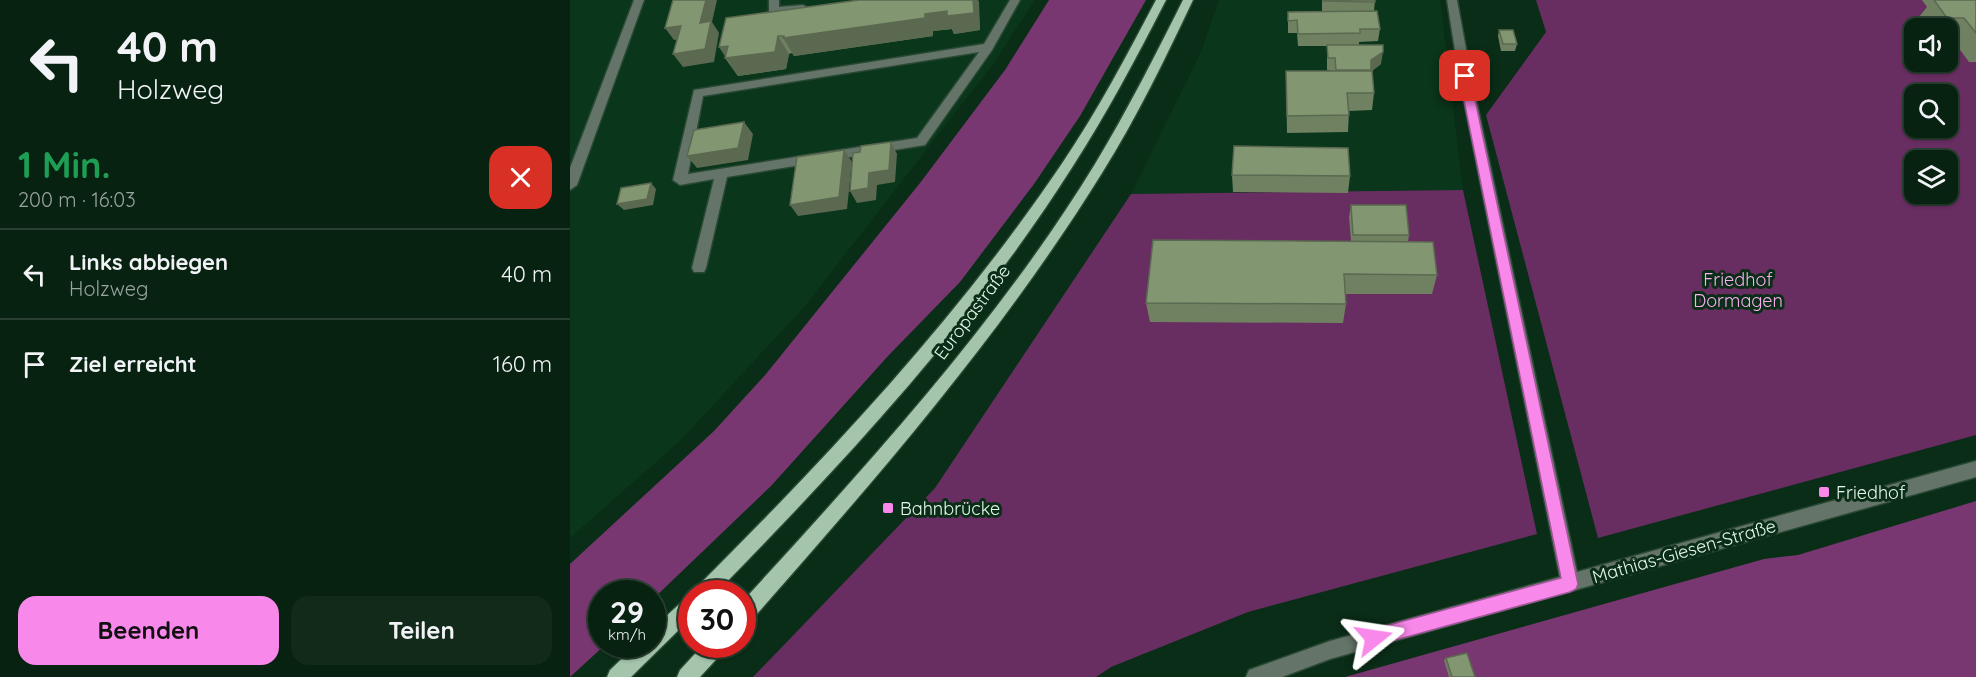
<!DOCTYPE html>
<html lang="de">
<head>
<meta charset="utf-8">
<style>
	body { margin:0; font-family:Quicksand,sans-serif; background:#112a1a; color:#f1f3f6; height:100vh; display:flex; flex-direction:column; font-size:22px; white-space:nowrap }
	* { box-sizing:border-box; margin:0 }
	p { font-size:20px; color:#98a49f }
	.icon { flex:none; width:33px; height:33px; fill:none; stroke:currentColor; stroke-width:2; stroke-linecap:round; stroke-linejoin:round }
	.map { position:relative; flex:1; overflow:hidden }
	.drawer { display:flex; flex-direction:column; background:#082211; width:570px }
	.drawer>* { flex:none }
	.hud { background:#082211; color:#f1f3f6; overflow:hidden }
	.controls { position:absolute; left:1334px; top:18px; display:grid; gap:12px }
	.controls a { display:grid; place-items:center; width:54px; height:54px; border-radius:12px; background:#082211; box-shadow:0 2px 4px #0004,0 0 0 2px #293f31; font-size:30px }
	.speed { position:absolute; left:18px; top:580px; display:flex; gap:12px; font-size:30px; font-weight:700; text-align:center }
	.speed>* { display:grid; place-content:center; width:78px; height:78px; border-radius:50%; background:#082211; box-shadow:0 2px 4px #0004,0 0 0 2px #293f31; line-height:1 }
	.speed small { font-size:15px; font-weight:400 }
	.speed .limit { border:9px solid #d22; background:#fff; color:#111 }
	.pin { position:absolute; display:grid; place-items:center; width:51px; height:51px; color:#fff; margin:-26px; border-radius:12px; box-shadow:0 3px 9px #0006 }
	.me { position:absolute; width:66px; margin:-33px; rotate:75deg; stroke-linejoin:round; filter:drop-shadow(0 0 4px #0008) }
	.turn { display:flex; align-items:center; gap:21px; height:126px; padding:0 18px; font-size:27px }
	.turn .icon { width:78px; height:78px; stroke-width:2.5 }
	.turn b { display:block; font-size:42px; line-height:51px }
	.round { display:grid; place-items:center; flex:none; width:63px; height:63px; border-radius:18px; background:#112a1a }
	.overview { display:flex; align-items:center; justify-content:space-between; height:102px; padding:0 18px }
	h1 { font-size:36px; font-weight:700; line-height:45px; color:#1e9e55 }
	.cta { display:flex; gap:12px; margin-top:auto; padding:12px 18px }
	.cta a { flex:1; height:69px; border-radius:18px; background:#f888ea; color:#111; font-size:24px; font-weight:700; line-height:69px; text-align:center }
	.cta a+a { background:#112a1a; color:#f1f3f6 }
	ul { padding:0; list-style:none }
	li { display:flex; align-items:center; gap:18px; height:90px; padding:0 18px; border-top:2px solid #293f31 }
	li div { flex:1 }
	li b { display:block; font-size:22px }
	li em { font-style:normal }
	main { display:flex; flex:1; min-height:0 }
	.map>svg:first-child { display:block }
	.built { fill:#0a361b }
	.green { fill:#682d61; fill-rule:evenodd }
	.forest { fill:#793771 }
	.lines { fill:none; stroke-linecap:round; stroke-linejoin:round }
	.minor-casing { stroke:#294934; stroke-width:3 }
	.major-casing { stroke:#294934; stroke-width:3 }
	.minor { fill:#657468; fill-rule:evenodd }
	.major { fill:#a4c4ac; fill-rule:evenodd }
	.wall { fill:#708162 }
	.shaded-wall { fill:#5b6950 }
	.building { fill:#829672; stroke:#5b6950; stroke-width:1.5 }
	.route { fill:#f888ea; stroke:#a15898; stroke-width:1.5 }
	.poi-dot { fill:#f888ea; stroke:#0a2d17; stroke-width:2 }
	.labels { text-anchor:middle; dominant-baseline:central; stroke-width:6; stroke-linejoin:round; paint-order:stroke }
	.park-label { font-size:18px; fill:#fbafef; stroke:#0a2d17 }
	.street-label { font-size:18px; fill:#e5f8e9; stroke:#0a2d17 }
	.poi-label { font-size:18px; fill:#e5f8e9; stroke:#0a2d17; text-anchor:start }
</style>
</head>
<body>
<main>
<section class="drawer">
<div class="hud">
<div class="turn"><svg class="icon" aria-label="left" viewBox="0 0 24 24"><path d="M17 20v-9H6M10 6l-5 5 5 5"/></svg><div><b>40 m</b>Holzweg</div></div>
</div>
<div class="overview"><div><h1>1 Min.</h1><p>200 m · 16:03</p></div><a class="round" style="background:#d93025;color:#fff"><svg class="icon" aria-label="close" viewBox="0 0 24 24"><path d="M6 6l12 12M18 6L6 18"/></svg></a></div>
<ul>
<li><svg class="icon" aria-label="left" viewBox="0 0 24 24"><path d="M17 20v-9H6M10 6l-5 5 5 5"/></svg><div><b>Links abbiegen</b><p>Holzweg</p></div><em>40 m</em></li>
<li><svg class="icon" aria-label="arrive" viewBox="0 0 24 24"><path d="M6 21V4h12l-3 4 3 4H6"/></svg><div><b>Ziel erreicht</b></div><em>160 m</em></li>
</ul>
<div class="cta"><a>Beenden</a><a>Teilen</a></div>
</section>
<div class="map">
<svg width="1406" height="677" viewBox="0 0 1406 677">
	<rect width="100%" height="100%" fill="#0a2d17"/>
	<path class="built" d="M 0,0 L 465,0 L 424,63 L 235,306 L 110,441 L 0,538 Z
		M 649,0 L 870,0 L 893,190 L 561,194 L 630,54 Z"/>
	<path class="green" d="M 966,0 L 1406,0 L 1406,435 L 1028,538 L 916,115 L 976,32 ZM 1344,28 L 1377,28 L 1377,62 L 1344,62 ZM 1344,94 L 1377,94 L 1377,128 L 1344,128 ZM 1344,160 L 1377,160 L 1377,194 L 1344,194 Z
		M 893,190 L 967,534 L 678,612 L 541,667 L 526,677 L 183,677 L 365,488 L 561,194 Z"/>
	<path class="forest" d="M 479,0 L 576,0 L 510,116 L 464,184 L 390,282 L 318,356 L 201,486 L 83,599 L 82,594 L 32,594 L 32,645 L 35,645 L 0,677 L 0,564 L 144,431 L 196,374 L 350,183 L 435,70 Z
		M 1406,501 L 1406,677 L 775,677 L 1194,559 L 1228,555 Z"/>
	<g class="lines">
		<g class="minor-casing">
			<path id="minor" d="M 64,0 L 74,0 L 7,185 L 0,190 L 0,168 Z
				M 199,0 L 209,0 L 209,7 L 233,5 L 238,8 C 230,14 207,17 199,11 Z
				M 440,0 L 450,0 L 422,50 L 355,145 L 157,177 L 136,268 L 134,272 L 124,272 L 122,268 L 144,179 L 110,185 L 103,180 L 124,90 L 414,44 ZM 409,52 L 347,138 L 118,174 L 133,96 Z
				M 877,0 L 887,0 L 901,76 L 1007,572 L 1406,461 L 1406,477 L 760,659 L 712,677 L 676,677 L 679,670 L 760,641 L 990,577 L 889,76 Z"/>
		</g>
		<g class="major-casing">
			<path id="major" d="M 586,0 L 596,0 C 567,57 537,113 503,166 C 403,324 275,461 145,594 L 123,594 L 126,588 C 259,455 388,318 493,162 C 528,110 557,55 586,0 Z
				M 613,0 L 623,0 C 595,59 567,117 532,173 C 431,336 305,480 179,623 L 172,625 L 172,602 C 298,464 427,324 525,164 C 557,111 585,56 613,0 Z
				M 122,595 L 122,617 L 61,677 L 37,677 L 40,670 L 66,645 L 82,645 L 82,629 L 116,598 Z
				M 133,645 L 155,645 L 153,652 L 130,677 L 107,677 L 110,670 Z"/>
		</g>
		<use href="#minor" class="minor"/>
		<use href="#major" class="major"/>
	</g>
	<path class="wall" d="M 289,0 L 408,0 L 410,30 L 384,34 L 382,29 L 363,31 L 363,36 L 224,56 L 222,53 L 219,54 L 216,69 L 168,76 L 155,58 Z
		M 752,0 L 805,0 L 804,11 L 810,29 L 808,41 L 789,42 L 789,45 L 811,64 L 802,71 L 804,93 L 802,110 L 779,111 L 778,132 L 717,133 L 716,71 L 764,71 L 757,70 L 757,46 L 728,46 L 727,33 L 718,33 L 718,12 L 752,11 Z
		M 1352,0 L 1406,0 L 1406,62 L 1399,62 L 1379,35 L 1377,35 L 1377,28 L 1358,28 L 1349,17 L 1357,7 Z
		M 929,30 L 947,44 L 945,51 L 931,51 L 928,36 Z
		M 662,175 L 780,176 L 778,193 L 663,192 Z
		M 781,205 L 839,235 L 838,242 L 867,275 L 862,294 L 775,294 L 776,304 L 773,323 L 580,322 L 576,303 L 781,241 L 779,217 Z
		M 876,658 L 905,677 L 879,677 L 874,660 Z"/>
	<path class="shaded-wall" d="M 136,0 L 147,0 L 142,22 L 149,33 L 144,62 L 113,67 L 103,54 L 130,23 Z
		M 403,0 L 408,0 L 409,2 L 410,30 L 384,34 L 382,29 L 363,31 L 363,36 L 224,56 L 213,38 Z
		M 111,26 L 120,38 L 104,40 L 95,28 Z
		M 208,36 L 219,54 L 216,69 L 168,76 L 149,47 Z
		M 813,52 L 811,64 L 801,71 L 801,60 Z
		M 174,122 L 183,134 L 178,160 L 127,168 L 117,156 Z
		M 321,142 L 327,154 L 325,182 L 307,185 L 306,200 L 287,203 L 280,191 L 299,173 Z
		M 274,150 L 282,162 L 277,209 L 228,216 L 220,205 Z
		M 81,183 L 86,189 L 83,205 L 54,210 L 47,204 Z"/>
	<path class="building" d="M 103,0 L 136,0 L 130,23 L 141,21 L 135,49 L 103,54 L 111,26 L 95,28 Z
		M 289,0 L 403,0 L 404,13 L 377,16 L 377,11 L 355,14 L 355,18 L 213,38 L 214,36 L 208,36 L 205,52 L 155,58 L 158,46 L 149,47 L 156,18 Z
		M 753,0 L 805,0 L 805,2 L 753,1 Z
		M 1364,0 L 1406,0 L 1406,33 L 1394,18 L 1377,18 Z
		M 807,11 L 810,29 L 790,29 L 790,33 L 728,34 L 727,20 L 718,21 L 718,12 Z
		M 929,30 L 943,30 L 947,44 L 933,44 Z
		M 757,45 L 813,45 L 813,52 L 801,60 L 801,70 L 766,70 L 765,58 L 758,58 Z
		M 716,71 L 802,71 L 804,93 L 777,93 L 779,115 L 717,116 Z
		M 174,122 L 168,148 L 117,156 L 124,130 Z
		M 321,142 L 319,170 L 299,173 L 298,188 L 280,191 L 283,153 L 290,152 L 291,146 Z
		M 664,146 L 778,148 L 780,176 L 662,175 Z
		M 274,150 L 269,197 L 220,205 L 227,157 Z
		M 81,183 L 77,199 L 47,204 L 51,188 Z
		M 781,205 L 836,205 L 839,235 L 783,235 Z
		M 583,240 L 863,242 L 867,275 L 774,274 L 776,304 L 576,303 Z
		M 897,653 L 905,677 L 882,677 L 876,658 Z"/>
	<path class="route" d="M 895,73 L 900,76 L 1008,584 L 1006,589 L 1000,592 L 804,646 L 798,644 L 795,638 L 798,632 L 804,629 L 991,578 L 889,76 Z"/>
	<g class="poi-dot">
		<rect x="1248" y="486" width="12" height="12" rx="3"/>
		<rect x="312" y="502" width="12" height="12" rx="3"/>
	</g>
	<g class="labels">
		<g class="park-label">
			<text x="1168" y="279">Friedhof<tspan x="1168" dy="21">Dormagen</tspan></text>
		</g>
		<g class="street-label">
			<text transform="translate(402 312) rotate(-53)">Europastraße</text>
			<text transform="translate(1114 551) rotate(-16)">Mathias-Giesen-Straße</text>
		</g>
		<g class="poi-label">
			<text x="1266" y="492">Friedhof</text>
			<text x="330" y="508">Bahnbrücke</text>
		</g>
	</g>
</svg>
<div class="controls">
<a><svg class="icon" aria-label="sound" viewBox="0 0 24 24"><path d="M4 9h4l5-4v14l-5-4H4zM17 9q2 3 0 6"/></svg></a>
<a><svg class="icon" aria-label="search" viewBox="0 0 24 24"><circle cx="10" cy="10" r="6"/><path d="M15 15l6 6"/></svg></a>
<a><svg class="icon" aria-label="layers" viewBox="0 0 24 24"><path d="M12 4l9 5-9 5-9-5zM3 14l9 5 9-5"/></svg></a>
</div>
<div class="speed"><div>29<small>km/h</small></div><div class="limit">30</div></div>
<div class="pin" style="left:895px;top:76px;background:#d93025"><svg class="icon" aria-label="arrive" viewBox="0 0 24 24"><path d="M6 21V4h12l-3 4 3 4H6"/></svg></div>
<svg class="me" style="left:804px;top:638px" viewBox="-20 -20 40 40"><path d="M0-17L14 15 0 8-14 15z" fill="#f888ea" stroke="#fff" stroke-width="4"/></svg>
</div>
</main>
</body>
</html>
